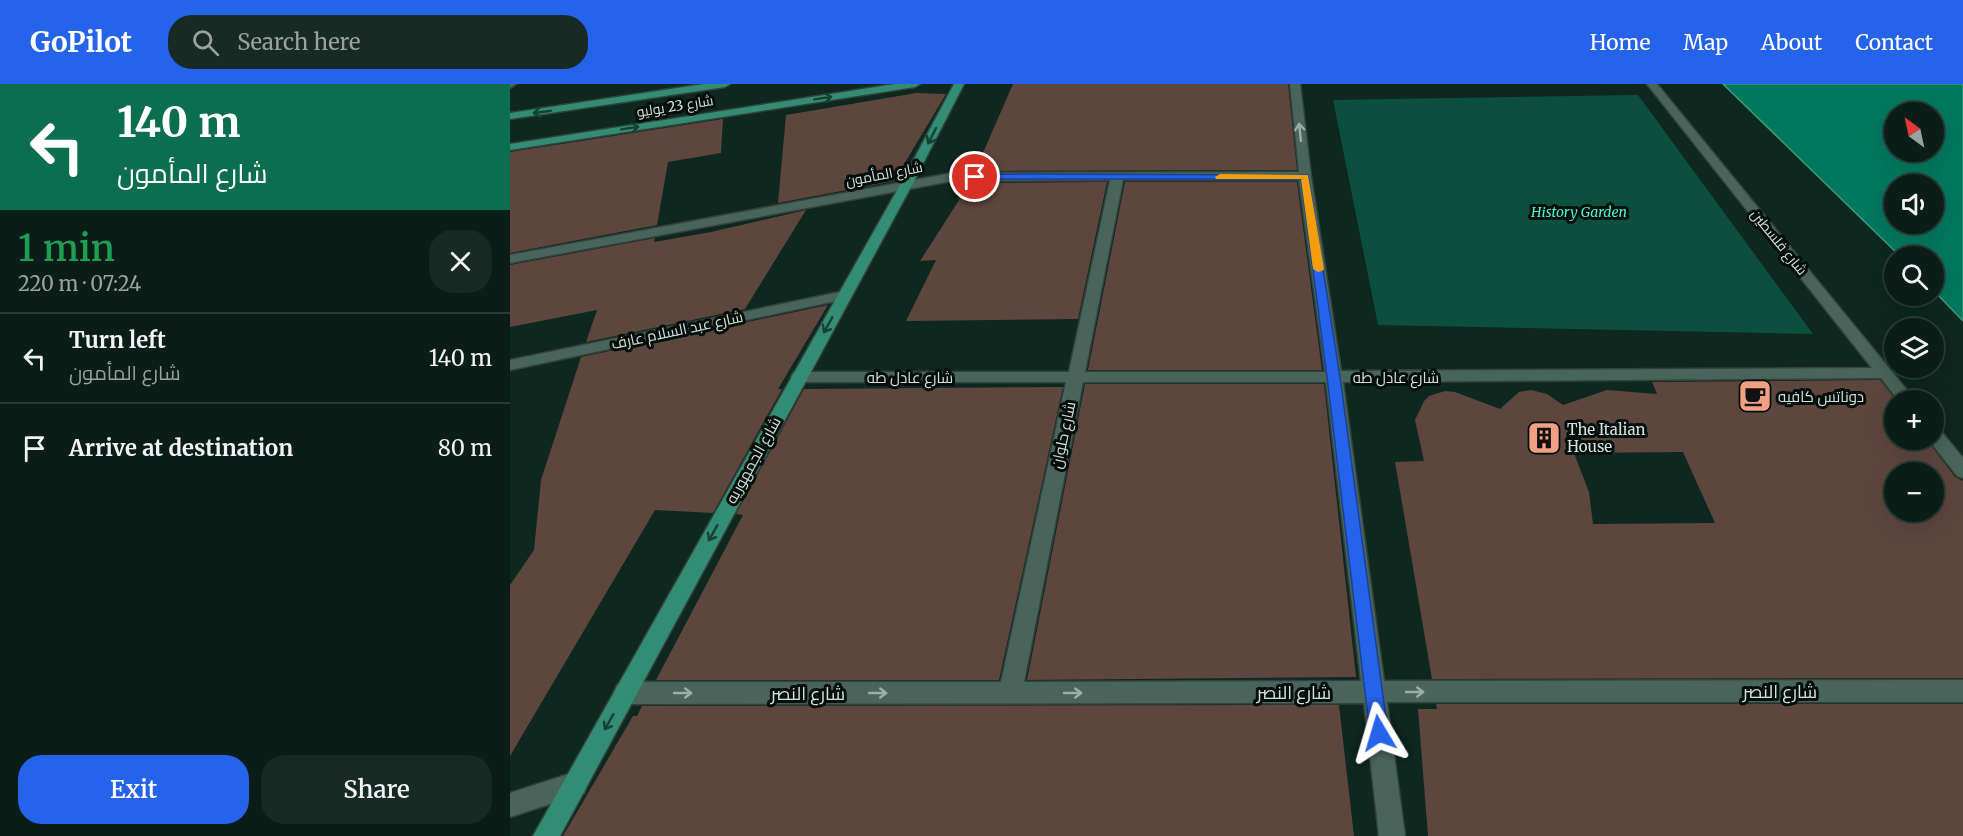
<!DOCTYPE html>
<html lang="en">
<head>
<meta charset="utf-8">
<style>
	body { margin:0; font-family:Merriweather,Cairo,serif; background:#182a24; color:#f1f3f6; height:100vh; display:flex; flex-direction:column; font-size:22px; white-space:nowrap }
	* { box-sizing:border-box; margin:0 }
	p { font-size:20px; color:#99a2a1 }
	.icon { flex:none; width:33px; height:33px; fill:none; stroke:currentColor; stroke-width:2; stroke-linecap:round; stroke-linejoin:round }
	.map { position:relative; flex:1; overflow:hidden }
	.drawer { display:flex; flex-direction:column; background:#0a1d17; width:510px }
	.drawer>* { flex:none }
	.banner { background:#0b6e4f; color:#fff; overflow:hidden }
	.needle { width:39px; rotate:327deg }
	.fabs { position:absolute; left:1374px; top:18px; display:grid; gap:12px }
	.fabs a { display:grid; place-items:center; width:60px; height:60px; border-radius:50%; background:#0a1d17; box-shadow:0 6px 24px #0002,0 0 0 2px #2a3b36; font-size:30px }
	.pin { position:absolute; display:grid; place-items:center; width:51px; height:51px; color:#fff; margin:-26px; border:3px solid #fff; border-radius:50%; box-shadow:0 2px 6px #0007 }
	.me { position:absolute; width:66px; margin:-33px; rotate:353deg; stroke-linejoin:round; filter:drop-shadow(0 0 4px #0008) }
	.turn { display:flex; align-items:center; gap:21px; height:126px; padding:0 18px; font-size:27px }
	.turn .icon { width:78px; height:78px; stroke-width:2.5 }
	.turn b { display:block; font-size:42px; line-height:51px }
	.round { display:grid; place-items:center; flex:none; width:63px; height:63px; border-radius:24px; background:#182a24 }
	.overview { display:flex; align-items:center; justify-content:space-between; height:102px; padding:0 18px }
	h1 { font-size:36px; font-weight:600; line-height:45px; color:#1e9e55 }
	.button { display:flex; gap:12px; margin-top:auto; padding:12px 18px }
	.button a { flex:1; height:69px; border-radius:24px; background:#2563eb; color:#fff; font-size:24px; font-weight:600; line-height:69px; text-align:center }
	.button a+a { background:#182a24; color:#f1f3f6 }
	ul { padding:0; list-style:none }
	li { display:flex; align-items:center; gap:18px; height:90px; padding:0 18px; border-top:2px solid #2a3b36 }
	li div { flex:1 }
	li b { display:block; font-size:22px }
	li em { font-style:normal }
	header { display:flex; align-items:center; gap:36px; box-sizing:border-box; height:84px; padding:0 30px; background:#2563eb; color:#fff }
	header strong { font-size:28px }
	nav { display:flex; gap:33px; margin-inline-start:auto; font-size:21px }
	.search { width:420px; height:54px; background:#182a24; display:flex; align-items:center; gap:15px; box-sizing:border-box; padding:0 21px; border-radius:24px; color:#99a2a1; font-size:22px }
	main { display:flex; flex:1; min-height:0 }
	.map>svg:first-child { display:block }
	.green { fill:#0c4f3e }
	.water { fill:#00785e; stroke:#3f9884; stroke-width:1.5; fill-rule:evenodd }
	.building { fill:#5d463e; fill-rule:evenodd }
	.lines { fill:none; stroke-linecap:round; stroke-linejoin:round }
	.minor-casing { stroke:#32423b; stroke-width:3 }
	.major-casing { stroke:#32423b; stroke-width:3 }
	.minor { fill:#49645a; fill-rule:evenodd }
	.major { fill:#328d74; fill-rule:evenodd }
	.oneway { stroke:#164134 }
	.oneway2 { stroke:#9bafa7 }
	.route { fill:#2563eb; stroke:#184099; stroke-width:1.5 }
	.slow { fill:#f59e0b }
	.labels { text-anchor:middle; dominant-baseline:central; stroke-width:6; stroke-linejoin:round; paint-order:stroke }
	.far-street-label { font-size:14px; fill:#d2e1db; stroke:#040e0a }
	.far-park-label { font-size:14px; font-style:italic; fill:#4afaca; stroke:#040e0a }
	.street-label { font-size:15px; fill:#d2e1db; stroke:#040e0a }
	.poi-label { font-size:15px; fill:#d2e1db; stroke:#040e0a; text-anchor:start }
	.near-street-label { font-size:18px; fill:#d2e1db; stroke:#040e0a }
</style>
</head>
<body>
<header>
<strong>GoPilot</strong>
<div class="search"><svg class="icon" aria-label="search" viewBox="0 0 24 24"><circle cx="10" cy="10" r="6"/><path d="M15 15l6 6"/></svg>Search here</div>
<nav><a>Home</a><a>Map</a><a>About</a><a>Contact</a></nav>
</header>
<main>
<section class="drawer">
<div class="banner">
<div class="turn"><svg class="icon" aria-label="left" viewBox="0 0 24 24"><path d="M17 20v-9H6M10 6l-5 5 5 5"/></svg><div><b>140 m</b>شارع المأمون</div></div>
</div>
<div class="overview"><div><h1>1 min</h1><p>220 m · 07:24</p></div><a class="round"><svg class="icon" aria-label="close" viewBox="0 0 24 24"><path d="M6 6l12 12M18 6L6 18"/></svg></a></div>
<ul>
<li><svg class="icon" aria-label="left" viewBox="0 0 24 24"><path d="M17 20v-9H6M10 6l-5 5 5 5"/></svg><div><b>Turn left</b><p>شارع المأمون</p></div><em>140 m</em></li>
<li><svg class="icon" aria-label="arrive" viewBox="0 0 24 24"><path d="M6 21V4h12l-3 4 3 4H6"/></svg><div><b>Arrive at destination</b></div><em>80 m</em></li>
</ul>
<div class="button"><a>Exit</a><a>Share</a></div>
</section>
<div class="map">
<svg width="1453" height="752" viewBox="0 0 1453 752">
	<rect width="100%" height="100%" fill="#0e271f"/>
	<path class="green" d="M 1128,11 L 1303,250 L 868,241 L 823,16 Z"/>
	<path class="water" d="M 1213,0 L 1453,0 L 1453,237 L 1424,207 L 1424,172 L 1390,172 ZM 1384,28 L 1424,28 L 1424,68 L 1384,68 ZM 1384,100 L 1424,100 L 1424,140 L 1384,140 Z"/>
	<path class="building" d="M 503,0 L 778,0 L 787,86 L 465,87 Z
		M 406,9 L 436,10 L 384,97 L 268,119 L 276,31 Z
		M 213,35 L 211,69 L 158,78 L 147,141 L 0,169 L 0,68 Z
		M 597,98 L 568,235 L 396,237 L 426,176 L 410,177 L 460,99 Z
		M 615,98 L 787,98 L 812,286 L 578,286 Z
		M 296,126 L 235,225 L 76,258 L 87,226 L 0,243 L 0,181 L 145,154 L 144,158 L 201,148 Z
		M 318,221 L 268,305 L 272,305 L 203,429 L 145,426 L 0,672 L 0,501 L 24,466 L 31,396 L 71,273 Z
		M 1370,296 L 1386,316 L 1384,356 L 1417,356 L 1445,393 L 1453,397 L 1453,594 L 922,595 L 885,378 L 914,377 L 905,336 L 914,317 L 919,312 L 935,307 L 945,308 L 990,325 L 1009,308 L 1021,306 L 1037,310 L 1053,321 L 1097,306 L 1147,310 L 1142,298 ZM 1173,368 L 1205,439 L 1083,440 L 1079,408 L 1064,369 ZM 1384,388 L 1424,388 L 1424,428 L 1384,428 Z
		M 575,300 L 814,300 L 846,593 L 517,596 Z
		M 553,303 L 489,596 L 146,596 L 233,431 L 226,430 L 294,305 Z
		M 926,620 L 1453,620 L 1453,752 L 918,752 L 908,625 L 927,625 Z
		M 829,621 L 844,752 L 53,752 L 123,632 L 127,632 L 132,622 Z"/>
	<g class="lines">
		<g class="minor-casing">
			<path id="minor" d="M 0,0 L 6,0 L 0,4 Z
				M 780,0 L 790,0 L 801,92 L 831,287 L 1362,284 L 1137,0 L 1147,0 L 1405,316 L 1388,316 L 1371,294 L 833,298 L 874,597 L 1453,596 L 1453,618 L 877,618 L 895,752 L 869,752 L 854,619 L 115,620 L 107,617 L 104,609 L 107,601 L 115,598 L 491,598 L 556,298 L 289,298 L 283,297 L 281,293 L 283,289 L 289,288 L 559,288 L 600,96 L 442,97 L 0,179 L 0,171 L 442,89 L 789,88 ZM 613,96 L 789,96 L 815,288 L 575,288 ZM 573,298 L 816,298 L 851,597 L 514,598 Z
				M 335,207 L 342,211 L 340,214 L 0,286 L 0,276 Z
				M 1424,344 L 1430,346 L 1453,374 L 1453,394 L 1447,392 L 1419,356 L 1424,356 Z
				M 65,688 L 74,691 L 77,700 L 74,709 L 0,733 L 0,709 Z"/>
		</g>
		<g class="major-casing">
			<path id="major" d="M 194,0 L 220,0 L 215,3 L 0,35 L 0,29 Z
				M 385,0 L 410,0 L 405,3 L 0,66 L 0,60 Z
				M 444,0 L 454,0 L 402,101 L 50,752 L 23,752 L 390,101 Z"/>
		</g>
		<use href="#minor" class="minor"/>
		<use href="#major" class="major"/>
	</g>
	<defs><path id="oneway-shaft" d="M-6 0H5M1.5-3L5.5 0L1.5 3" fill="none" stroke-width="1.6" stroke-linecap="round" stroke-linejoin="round" transform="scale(1.5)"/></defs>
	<g class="oneway">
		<use href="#oneway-shaft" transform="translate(313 14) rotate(-9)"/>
		<use href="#oneway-shaft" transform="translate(32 28) rotate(172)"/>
		<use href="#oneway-shaft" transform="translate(120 44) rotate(-9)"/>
		<use href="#oneway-shaft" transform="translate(422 52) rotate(117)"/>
		<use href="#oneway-shaft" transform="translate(318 241) rotate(119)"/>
		<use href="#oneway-shaft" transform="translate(203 449) rotate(119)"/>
		<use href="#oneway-shaft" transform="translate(99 638) rotate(119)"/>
	</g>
	<g class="oneway2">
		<use href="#oneway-shaft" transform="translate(790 48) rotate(-96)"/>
		<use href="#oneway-shaft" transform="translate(905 608)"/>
		<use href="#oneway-shaft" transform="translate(173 609)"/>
		<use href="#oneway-shaft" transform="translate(368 609)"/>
		<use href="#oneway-shaft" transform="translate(563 609)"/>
	</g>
	<path class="route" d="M 465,90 L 798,91 L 830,293 L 878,649 L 875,655 L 869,658 L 862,655 L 860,649 L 817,293 L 791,95 L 462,95 L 462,91 Z"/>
	<path class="slow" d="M 710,90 L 798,91 L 814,185 L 812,187 L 808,188 L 803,185 L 791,95 L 706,95 L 705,93 Z"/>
	<defs>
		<g id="cafe-square" transform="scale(1.725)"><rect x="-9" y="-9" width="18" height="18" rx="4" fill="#f39f84" stroke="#040e0a"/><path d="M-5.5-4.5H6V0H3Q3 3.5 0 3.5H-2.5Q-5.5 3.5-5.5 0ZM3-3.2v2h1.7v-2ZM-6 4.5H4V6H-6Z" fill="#111"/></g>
		<g id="building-square" transform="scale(1.725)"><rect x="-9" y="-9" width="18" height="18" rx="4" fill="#f39f84" stroke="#040e0a"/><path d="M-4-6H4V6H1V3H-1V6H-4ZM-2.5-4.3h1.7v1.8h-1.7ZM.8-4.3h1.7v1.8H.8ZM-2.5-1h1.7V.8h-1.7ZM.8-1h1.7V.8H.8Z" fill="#111"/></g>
	</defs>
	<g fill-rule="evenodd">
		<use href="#cafe-square" x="1245" y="312"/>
		<use href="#building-square" x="1034" y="354"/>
	</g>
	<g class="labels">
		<g class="far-street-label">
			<text transform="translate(165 22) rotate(-9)">شارع 23 يوليو</text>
			<text transform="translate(374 90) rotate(-11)">شارع المأمون</text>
			<text transform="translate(1269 158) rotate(51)">شارع فلسطين</text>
		</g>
		<g class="far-park-label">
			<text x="1069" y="128">History Garden</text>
		</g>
		<g class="street-label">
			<text transform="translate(167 246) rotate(-12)">شارع عبد السلام عارف</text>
			<text x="400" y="293">شارع عادل طه</text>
			<text x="886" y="293">شارع عادل طه</text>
			<text transform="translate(553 351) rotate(-78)">شارع حلوان</text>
			<text transform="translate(243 376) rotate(-61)">شارع الجمهوريه</text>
		</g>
		<g class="poi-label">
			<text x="1268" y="312">دوناتس كافيه</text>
			<text x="1057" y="345">The Italian<tspan x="1057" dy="17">House</tspan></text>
		</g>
		<g class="near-street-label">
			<text x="1270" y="607">شارع النصر</text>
			<text x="784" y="608">شارع النصر</text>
			<text x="298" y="609">شارع النصر</text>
		</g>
	</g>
</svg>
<div class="fabs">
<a><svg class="needle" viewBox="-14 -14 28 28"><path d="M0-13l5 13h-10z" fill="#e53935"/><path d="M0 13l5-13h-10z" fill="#99a2a1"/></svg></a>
<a><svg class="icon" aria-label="sound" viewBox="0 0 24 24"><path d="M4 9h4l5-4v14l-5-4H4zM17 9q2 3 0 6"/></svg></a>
<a><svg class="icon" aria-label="search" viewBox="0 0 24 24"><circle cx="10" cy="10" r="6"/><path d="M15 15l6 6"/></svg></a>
<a><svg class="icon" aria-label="layers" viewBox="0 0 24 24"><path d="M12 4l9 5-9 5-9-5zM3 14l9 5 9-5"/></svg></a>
<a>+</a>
<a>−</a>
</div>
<div class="pin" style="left:465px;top:93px;background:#d93025"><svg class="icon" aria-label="arrive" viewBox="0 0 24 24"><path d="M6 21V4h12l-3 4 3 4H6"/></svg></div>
<svg class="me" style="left:869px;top:649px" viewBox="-20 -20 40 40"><path d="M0-17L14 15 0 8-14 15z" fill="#2563eb" stroke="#fff" stroke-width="4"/></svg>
</div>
</main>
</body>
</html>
